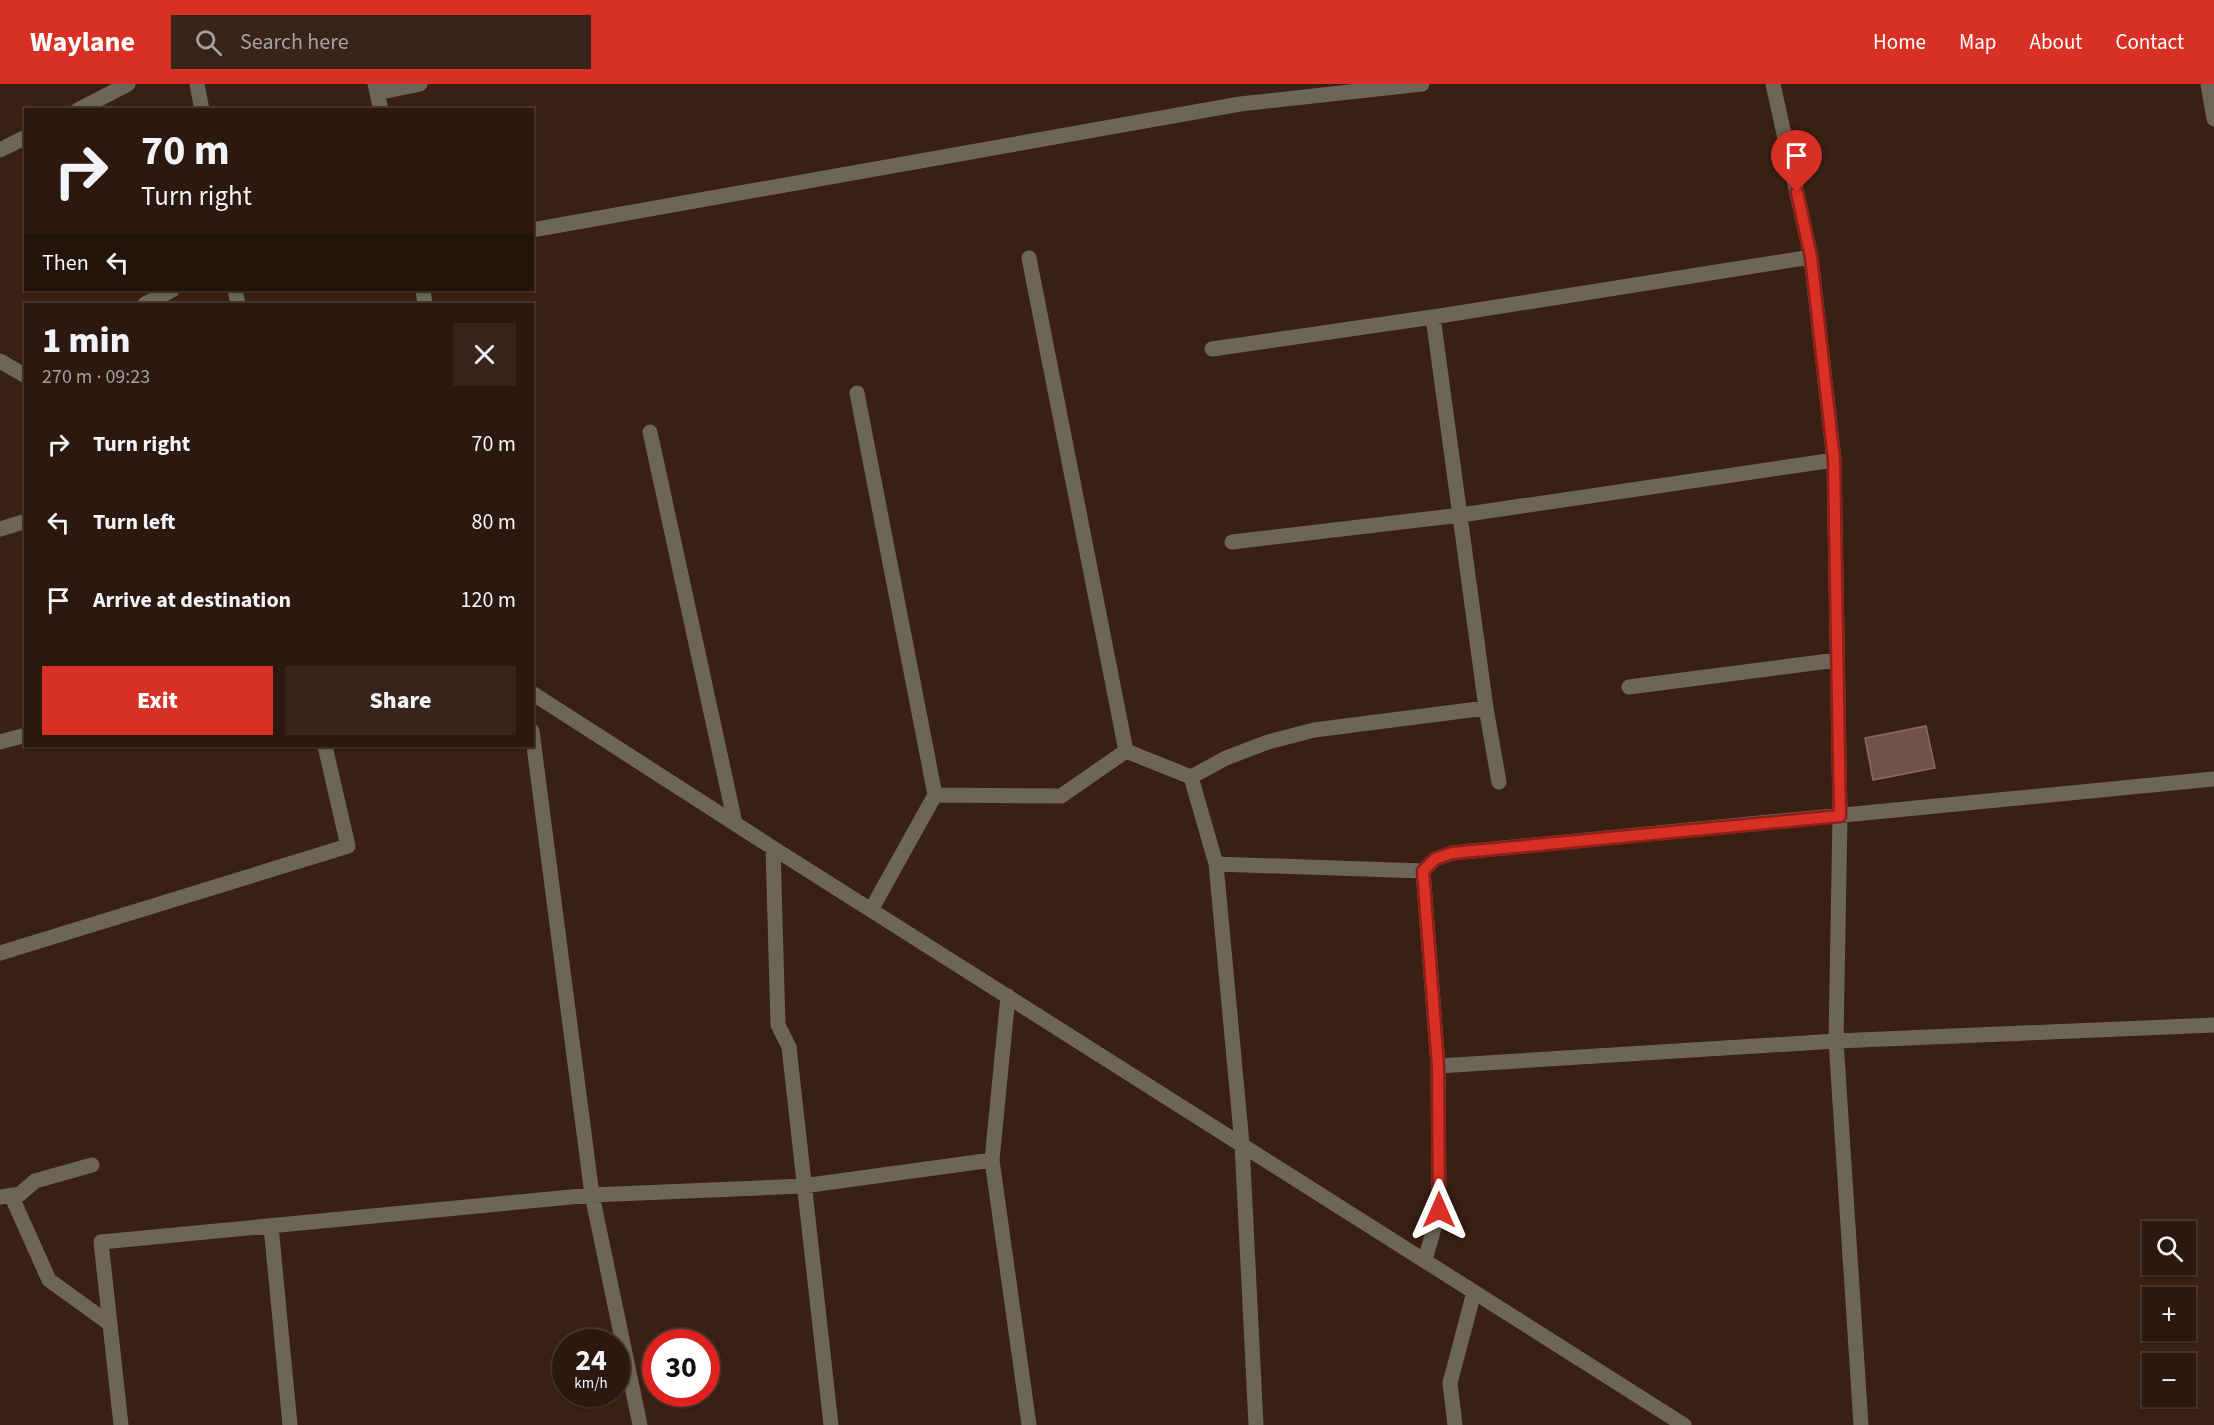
<!DOCTYPE html>
<html lang="en">
<head>
<meta charset="utf-8">
<style>
	body { margin:0; font-family:"Source Sans 3",sans-serif; background:#37251c; color:#f1f3f6; height:100vh; display:flex; flex-direction:column; font-size:22px; white-space:nowrap }
	* { box-sizing:border-box; margin:0 }
	p { font-size:20px; color:#a6a09e }
	.icon { flex:none; width:33px; height:33px; fill:none; stroke:currentColor; stroke-width:2; stroke-linecap:round; stroke-linejoin:round }
	.map { position:relative; flex:1; overflow:hidden }
	.drawer { position:absolute; left:24px; top:219px; width:510px; height:444px; display:flex; flex-direction:column; background:#2b180e; border-radius:0px; box-shadow:0 2px 4px #0004,0 0 0 2px #47372e }
	.drawer>* { flex:none }
	.banner { position:absolute; left:24px; top:24px; width:510px; height:183px; border-radius:0px; box-shadow:0 2px 4px #0004,0 0 0 2px #47372e; background:#2b180e; color:#f1f3f6; overflow:hidden }
	.controls { position:absolute; left:2142px; top:1137px; display:grid; gap:12px }
	.controls a { display:grid; place-items:center; width:54px; height:54px; border-radius:0px; background:#2b180e; box-shadow:0 2px 4px #0004,0 0 0 2px #47372e; font-size:30px }
	.speed { position:absolute; left:552px; top:1245px; display:flex; gap:12px; font-size:30px; font-weight:700; text-align:center }
	.speed>* { display:grid; place-content:center; width:78px; height:78px; border-radius:50%; background:#2b180e; box-shadow:0 2px 4px #0004,0 0 0 2px #47372e; line-height:1 }
	.speed small { font-size:15px; font-weight:400 }
	.speed .limit { border:9px solid #d22; background:#fff; color:#111 }
	.pin { position:absolute; display:grid; place-items:center; width:51px; height:51px; color:#fff; margin:-62px -26px; border-radius:50% 50% 50% 0; rotate:-45deg; box-shadow:0 0 6px #0007 }
	.pin .icon { rotate:45deg }
	.me { position:absolute; width:66px; margin:-33px; rotate:0deg; stroke-linejoin:round; filter:drop-shadow(0 0 4px #0008) }
	.turn { display:flex; align-items:center; gap:21px; height:126px; padding:0 18px; font-size:27px }
	.turn .icon { width:78px; height:78px; stroke-width:2.5 }
	.turn b { display:block; font-size:42px; line-height:51px }
	.then { display:flex; align-items:center; height:57px; padding:0 18px; background:#0003; gap:12px; font-size:22px }
	.round { display:grid; place-items:center; flex:none; width:63px; height:63px; border-radius:0px; background:#37251c }
	.overview { display:flex; align-items:center; justify-content:space-between; height:102px; padding:0 18px }
	h1 { font-size:36px; font-weight:800; line-height:45px }
	.primary-button { display:flex; gap:12px; margin-top:auto; padding:12px 18px }
	.primary-button a { flex:1; height:69px; border-radius:0px; background:#d93025; color:#fff; font-size:24px; font-weight:800; line-height:69px; text-align:center }
	.primary-button a+a { background:#37251c; color:#f1f3f6 }
	ul { padding:0; list-style:none }
	li { display:flex; align-items:center; gap:18px; height:78px; padding:0 18px }
	li div { flex:1 }
	li b { display:block; font-size:22px }
	li em { font-style:normal }
	header { display:flex; align-items:center; gap:36px; box-sizing:border-box; height:84px; padding:0 30px; background:#d93025; color:#fff }
	header strong { font-size:28px }
	nav { display:flex; gap:33px; margin-inline-start:auto; font-size:21px }
	.search { width:420px; height:54px; background:#37251c; display:flex; align-items:center; gap:15px; box-sizing:border-box; padding:0 21px; border-radius:0px; color:#a6a09e; font-size:22px }
	.map>svg:first-child { display:block }
	.building { fill:#72514b; stroke:#8c6a63; stroke-width:1.5 }
	.lines { fill:none; stroke-linecap:round; stroke-linejoin:round }
	.minor { stroke:#6c6659; stroke-width:15 }
	.route-casing { stroke:#8d1f18; stroke-width:15 }
	.route { stroke:#d93025; stroke-width:10 }
</style>
</head>
<body>
<header>
<strong>Waylane</strong>
<div class="search"><svg class="icon" aria-label="search" viewBox="0 0 24 24"><circle cx="10" cy="10" r="6"/><path d="M15 15l6 6"/></svg>Search here</div>
<nav><a>Home</a><a>Map</a><a>About</a><a>Contact</a></nav>
</header>
<div class="map">
<svg width="2214" height="1341" viewBox="0 0 2214 1341">
	<rect width="100%" height="100%" fill="#392012"/>
	<path class="building" d="M 1926,642 L 1935,684 L 1873,696 L 1865,654 Z"/>
	<g class="lines">
		<path class="minor" d="M 197,0 L 202,26
			M 375,0 L 381,26
			M 2208,0 L 2214,35
			M 377,9 L 420,0
			M 78,26 L 128,0
			M 0,66 L 26,53
			M 532,146 L 1240,20 L 1422,0
			M 1029,174 L 1126,667 L 1191,693 L 1216,780 L 1423,787 L 1438,982 L 1836,957 L 1840,732 L 1834,376 L 1811,173 L 1773,0
			M 235,206 L 238,220
			M 423,206 L 425,220
			M 145,220 L 172,206
			M 1433,233 L 1486,624 L 1499,698
			M 1212,265 L 1433,233 L 1811,173
			M 0,277 L 26,292
			M 857,309 L 935,711 L 871,826
			M 650,348 L 735,739
			M 0,445 L 26,437
			M 1232,458 L 1461,431 L 1834,376
			M 1629,603 L 1837,576
			M 532,609 L 773,764 L 1684,1341
			M 532,647 L 592,1111 L 803,1102 L 992,1076
			M 0,658 L 26,651
			M 1191,693 L 1226,674 L 1268,658 L 1314,646 L 1486,624
			M 935,711 L 1061,712 L 1126,667
			M 773,764 L 778,941 L 789,963 L 831,1341
			M 1216,780 L 1242,1060 L 1256,1341
			M 1423,787 L 1435,775 L 1452,769 L 2214,695
			M 0,869 L 348,762 L 325,662
			M 1008,912 L 992,1076 L 1029,1341
			M 11,1111 L 49,1196 L 110,1240
			M 0,1113 L 20,1110 L 35,1097 L 92,1081
			M 271,1142 L 290,1341
			M 1425,1176 L 1439,1126 L 1438,982
			M 121,1341 L 101,1158 L 592,1111 L 640,1341
			M 1455,1341 L 1450,1299 L 1474,1208
			M 1861,1341 L 1836,957 L 2214,941"/>
	</g>
	<g class="lines">
		<g class="route-casing">
			<path id="route" d="M 1439,1126 L 1438,982 L 1423,787 L 1435,775 L 1452,769 L 1840,732 L 1834,376 L 1811,173 L 1797,108"/>
		</g>
		<use href="#route" class="route"/>
	</g>
</svg>
<div class="controls">
<a><svg class="icon" aria-label="search" viewBox="0 0 24 24"><circle cx="10" cy="10" r="6"/><path d="M15 15l6 6"/></svg></a>
<a>+</a>
<a>−</a>
</div>
<div class="speed"><div>24<small>km/h</small></div><div class="limit">30</div></div>
<div class="pin" style="left:1797px;top:108px;background:#d93025"><svg class="icon" aria-label="arrive" viewBox="0 0 24 24"><path d="M6 21V4h12l-3 4 3 4H6"/></svg></div>
<svg class="me" style="left:1439px;top:1126px" viewBox="-20 -20 40 40"><path d="M0-17L14 15 0 8-14 15z" fill="#d93025" stroke="#fff" stroke-width="4"/></svg>
<div class="banner">
<div class="turn"><svg class="icon" aria-label="right" viewBox="0 0 24 24"><path d="M7 20v-9h11M14 6l5 5-5 5"/></svg><div><b>70 m</b>Turn right</div></div>
<div class="then">Then<svg class="icon" aria-label="left" viewBox="0 0 24 24"><path d="M17 20v-9H6M10 6l-5 5 5 5"/></svg></div>
</div>
<section class="drawer">
<div class="overview"><div><h1>1 min</h1><p>270 m · 09:23</p></div><a class="round"><svg class="icon" aria-label="close" viewBox="0 0 24 24"><path d="M6 6l12 12M18 6L6 18"/></svg></a></div>
<ul>
<li><svg class="icon" aria-label="right" viewBox="0 0 24 24"><path d="M7 20v-9h11M14 6l5 5-5 5"/></svg><div><b>Turn right</b></div><em>70 m</em></li>
<li><svg class="icon" aria-label="left" viewBox="0 0 24 24"><path d="M17 20v-9H6M10 6l-5 5 5 5"/></svg><div><b>Turn left</b></div><em>80 m</em></li>
<li><svg class="icon" aria-label="arrive" viewBox="0 0 24 24"><path d="M6 21V4h12l-3 4 3 4H6"/></svg><div><b>Arrive at destination</b></div><em>120 m</em></li>
</ul>
<div class="primary-button"><a>Exit</a><a>Share</a></div>
</section>
</div>
</body>
</html>
